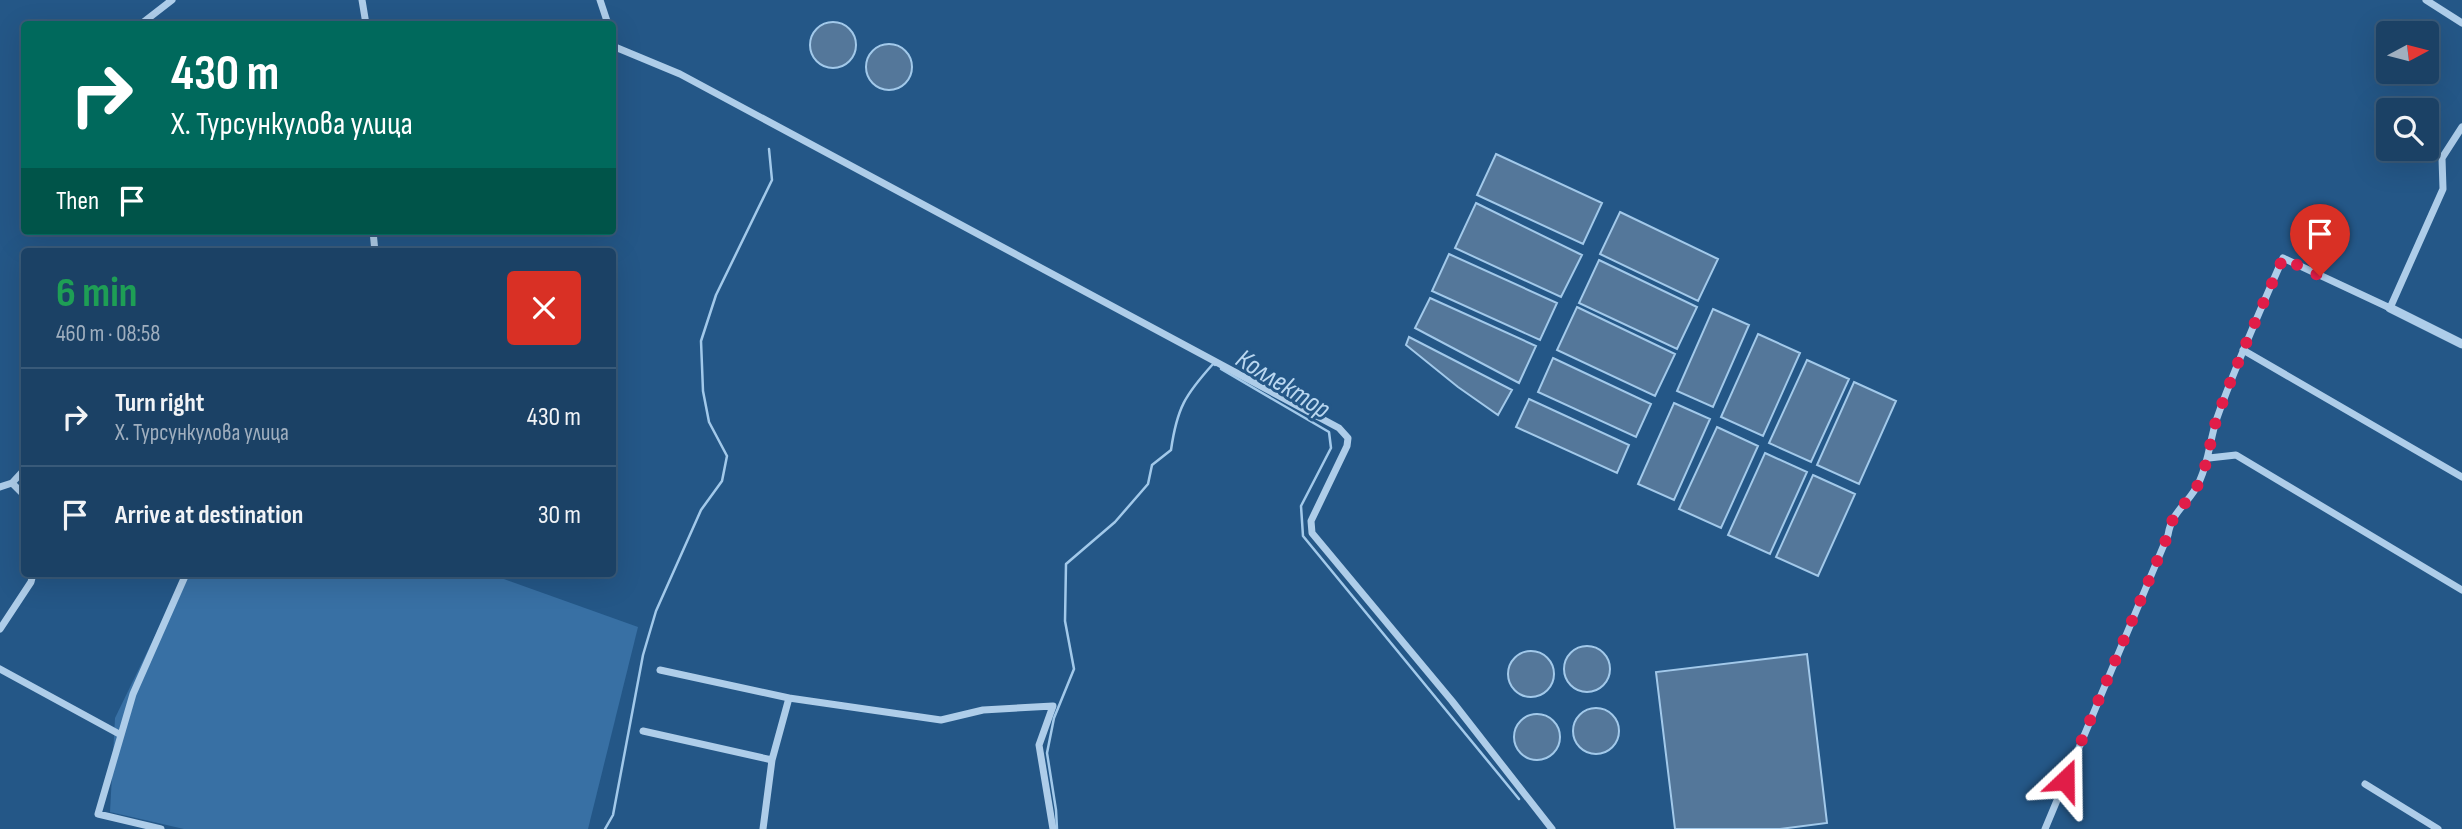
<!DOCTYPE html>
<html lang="en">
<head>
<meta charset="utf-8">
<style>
	body { margin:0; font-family:"Sofia Sans Condensed",sans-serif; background:#24486b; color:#f1f3f6; height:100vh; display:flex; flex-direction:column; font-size:26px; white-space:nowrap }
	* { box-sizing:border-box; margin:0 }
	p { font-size:23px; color:#a0afbf }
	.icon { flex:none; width:38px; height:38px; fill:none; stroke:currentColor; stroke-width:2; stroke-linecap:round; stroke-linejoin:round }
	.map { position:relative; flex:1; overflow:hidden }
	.side { position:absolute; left:21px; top:248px; width:595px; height:329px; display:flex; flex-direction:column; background:#1b4165; border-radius:7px; box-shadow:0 7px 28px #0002,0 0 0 2px #395a79 }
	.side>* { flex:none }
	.hud { position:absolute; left:21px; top:21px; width:595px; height:214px; border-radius:7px; box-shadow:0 7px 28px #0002,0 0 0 2px #395a79; background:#00695c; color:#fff; overflow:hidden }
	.needle { width:46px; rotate:83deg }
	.buttons { position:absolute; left:2376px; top:21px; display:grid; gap:14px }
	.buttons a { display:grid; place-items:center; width:63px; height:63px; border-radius:7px; background:#1b4165; box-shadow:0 7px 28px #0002,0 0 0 2px #395a79; font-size:35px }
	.pin { position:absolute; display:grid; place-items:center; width:60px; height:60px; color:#fff; margin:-72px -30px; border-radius:50% 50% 50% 0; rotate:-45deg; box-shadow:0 0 7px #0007 }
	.pin .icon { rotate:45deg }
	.me { position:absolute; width:77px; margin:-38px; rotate:23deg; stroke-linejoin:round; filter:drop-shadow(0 0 5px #0008) }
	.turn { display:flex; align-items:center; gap:24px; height:147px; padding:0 35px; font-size:32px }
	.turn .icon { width:91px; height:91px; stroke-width:2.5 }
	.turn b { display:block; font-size:49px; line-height:60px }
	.then { display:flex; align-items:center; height:66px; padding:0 35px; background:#0003; gap:14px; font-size:26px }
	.round { display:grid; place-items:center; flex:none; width:74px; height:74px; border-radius:7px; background:#24486b }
	.headline { display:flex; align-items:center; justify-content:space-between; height:119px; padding:0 35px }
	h1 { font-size:42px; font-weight:700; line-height:52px; color:#1e9e55 }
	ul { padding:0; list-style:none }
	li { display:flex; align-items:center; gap:21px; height:98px; padding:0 35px; border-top:2px solid #395a79 }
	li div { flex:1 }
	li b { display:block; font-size:26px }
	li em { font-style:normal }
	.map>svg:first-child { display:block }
	.green { fill:#3870a4 }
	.water { fill:#54779a; stroke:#a2c9ea; stroke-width:2 }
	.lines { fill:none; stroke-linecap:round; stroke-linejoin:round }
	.stream { stroke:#a2c9ea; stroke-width:2.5 }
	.minor { stroke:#aecde9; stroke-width:7 }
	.tertiary { stroke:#aecde9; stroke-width:9 }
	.route { stroke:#e11d48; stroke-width:12; stroke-dasharray:0 21.6 }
	.labels { text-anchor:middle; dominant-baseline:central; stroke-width:6; stroke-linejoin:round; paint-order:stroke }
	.water-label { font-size:28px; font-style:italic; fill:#bad7f0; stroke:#245787 }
</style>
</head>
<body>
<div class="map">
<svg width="2462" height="829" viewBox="0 0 2462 829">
	<rect width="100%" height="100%" fill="#245787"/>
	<path class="green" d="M 185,574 L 490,574 L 638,627 L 588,829 L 184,829 L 110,812 L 115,718 Z"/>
	<path class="water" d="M810 45a23 23 0 1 1 46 0a23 23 0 1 1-46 0Z
		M866 67a23 23 0 1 1 46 0a23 23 0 1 1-46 0Z
		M 1496,154 L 1602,203 L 1583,244 L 1477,195 Z
		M 1476,203 L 1582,255 L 1561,297 L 1455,248 Z
		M 1620,212 L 1718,259 L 1698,301 L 1600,254 Z
		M 1449,254 L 1557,303 L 1540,340 L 1432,291 Z
		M 1599,260 L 1697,307 L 1677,349 L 1579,303 Z
		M 1430,298 L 1536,346 L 1519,383 L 1415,328 Z
		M 1577,307 L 1675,354 L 1655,396 L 1557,350 Z
		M 1713,309 L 1749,325 L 1713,407 L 1677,391 Z
		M 1758,334 L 1800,353 L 1763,436 L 1721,417 Z
		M 1409,337 L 1512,390 L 1498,415 L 1458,387 L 1406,345 Z
		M 1553,358 L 1651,404 L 1636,437 L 1538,392 Z
		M 1807,360 L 1849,379 L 1811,462 L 1769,443 Z
		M 1854,382 L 1896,401 L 1859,484 L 1817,465 Z
		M 1529,399 L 1629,445 L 1617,473 L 1516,427 Z
		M 1674,403 L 1710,419 L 1674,500 L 1638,484 Z
		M 1717,427 L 1758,446 L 1721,528 L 1679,509 Z
		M 1765,453 L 1807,472 L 1770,554 L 1728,535 Z
		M 1813,475 L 1855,494 L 1818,576 L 1776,557 Z
		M1564 669a23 23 0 1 1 46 0a23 23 0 1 1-46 0Z
		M1508 674a23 23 0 1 1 46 0a23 23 0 1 1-46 0Z
		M 1807,654 L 1827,823 L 1780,829 L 1675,829 L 1656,672 Z
		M1573 731a23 23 0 1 1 46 0a23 23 0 1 1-46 0Z
		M1514 737a23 23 0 1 1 46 0a23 23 0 1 1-46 0Z"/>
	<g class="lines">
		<path class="stream" d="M 1221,369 L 1329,432 L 1331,448 L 1301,506 L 1303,536 L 1519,799
			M 605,829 L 613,815 L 643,655 L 656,611 L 701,510 L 722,481 L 727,456 L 709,422 L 703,391 L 701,341 L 716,295 L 772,180 L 769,149
			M 1057,829 L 1056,810 L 1047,753 L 1054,718 L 1074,669 L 1065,621 L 1066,564 L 1115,522 L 1148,484 L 1152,465 L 1171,450 C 1177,408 1185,395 1213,364 L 1215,365"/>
		<path class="minor" d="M 362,0 L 366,24
			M 600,0 L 608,24
			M 2426,0 L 2462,23
			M 141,24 L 172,0
			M 612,39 L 615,47 L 680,74 L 1339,428 L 1348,438 L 1347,446 L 1311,521 L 1312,533 L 1452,701 L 1552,829
			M 373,231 L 375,252
			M 2243,350 L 2462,477
			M 2209,458 L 2236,455 L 2462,590
			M 12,483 L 24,495
			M 0,487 L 12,483 L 24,470
			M 0,629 L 31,582 L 33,574
			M 0,669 L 121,735
			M 660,670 L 789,698 L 941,720 L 983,710 L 1053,706 L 1039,745 L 1053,829
			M 643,731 L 772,760
			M 2365,784 L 2438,829
			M 161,829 L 98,814 L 133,694 L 186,574
			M 763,829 L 772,760 L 789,698
			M 2045,829 L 2168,535 C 2172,509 2191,503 2200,480 C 2209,460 2210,439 2217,418 C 2236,364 2260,311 2283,258 L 2390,308 L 2443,189 L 2442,158 L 2462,127"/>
		<path class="tertiary" d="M 2390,308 L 2462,344"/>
	</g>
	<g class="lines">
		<path class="route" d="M 2065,780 L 2168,535 C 2172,509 2191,503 2200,480 C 2209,460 2210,439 2217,418 C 2236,364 2260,311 2283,258 L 2320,276"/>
	</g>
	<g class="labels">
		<g class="water-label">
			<text transform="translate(1283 384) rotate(32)">Коллектор</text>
		</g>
	</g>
</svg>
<div class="buttons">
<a><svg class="needle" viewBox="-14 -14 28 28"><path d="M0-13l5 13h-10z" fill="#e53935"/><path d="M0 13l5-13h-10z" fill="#a0afbf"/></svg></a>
<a><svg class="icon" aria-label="search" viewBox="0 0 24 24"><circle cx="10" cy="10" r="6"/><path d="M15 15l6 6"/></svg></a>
</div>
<div class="pin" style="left:2320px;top:276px;background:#d93025"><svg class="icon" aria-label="arrive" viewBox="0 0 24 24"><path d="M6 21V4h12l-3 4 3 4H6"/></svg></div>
<svg class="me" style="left:2065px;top:780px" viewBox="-20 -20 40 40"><path d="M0-17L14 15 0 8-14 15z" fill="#e11d48" stroke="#fff" stroke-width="4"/></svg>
<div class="hud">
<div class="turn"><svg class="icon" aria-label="right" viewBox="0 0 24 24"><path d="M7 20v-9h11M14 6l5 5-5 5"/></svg><div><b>430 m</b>Х. Турсункулова улица</div></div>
<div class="then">Then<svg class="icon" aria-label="arrive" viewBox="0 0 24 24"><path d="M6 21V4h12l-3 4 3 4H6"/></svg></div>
</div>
<section class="side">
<div class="headline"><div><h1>6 min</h1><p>460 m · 08:58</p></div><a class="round" style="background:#d93025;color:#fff"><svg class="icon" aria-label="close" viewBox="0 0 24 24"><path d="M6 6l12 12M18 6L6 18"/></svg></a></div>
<ul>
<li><svg class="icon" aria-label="right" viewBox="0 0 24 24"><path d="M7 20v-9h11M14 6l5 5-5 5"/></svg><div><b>Turn right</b><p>Х. Турсункулова улица</p></div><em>430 m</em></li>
<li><svg class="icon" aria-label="arrive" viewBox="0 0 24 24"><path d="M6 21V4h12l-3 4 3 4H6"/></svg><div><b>Arrive at destination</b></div><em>30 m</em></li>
</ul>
</section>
</div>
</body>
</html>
